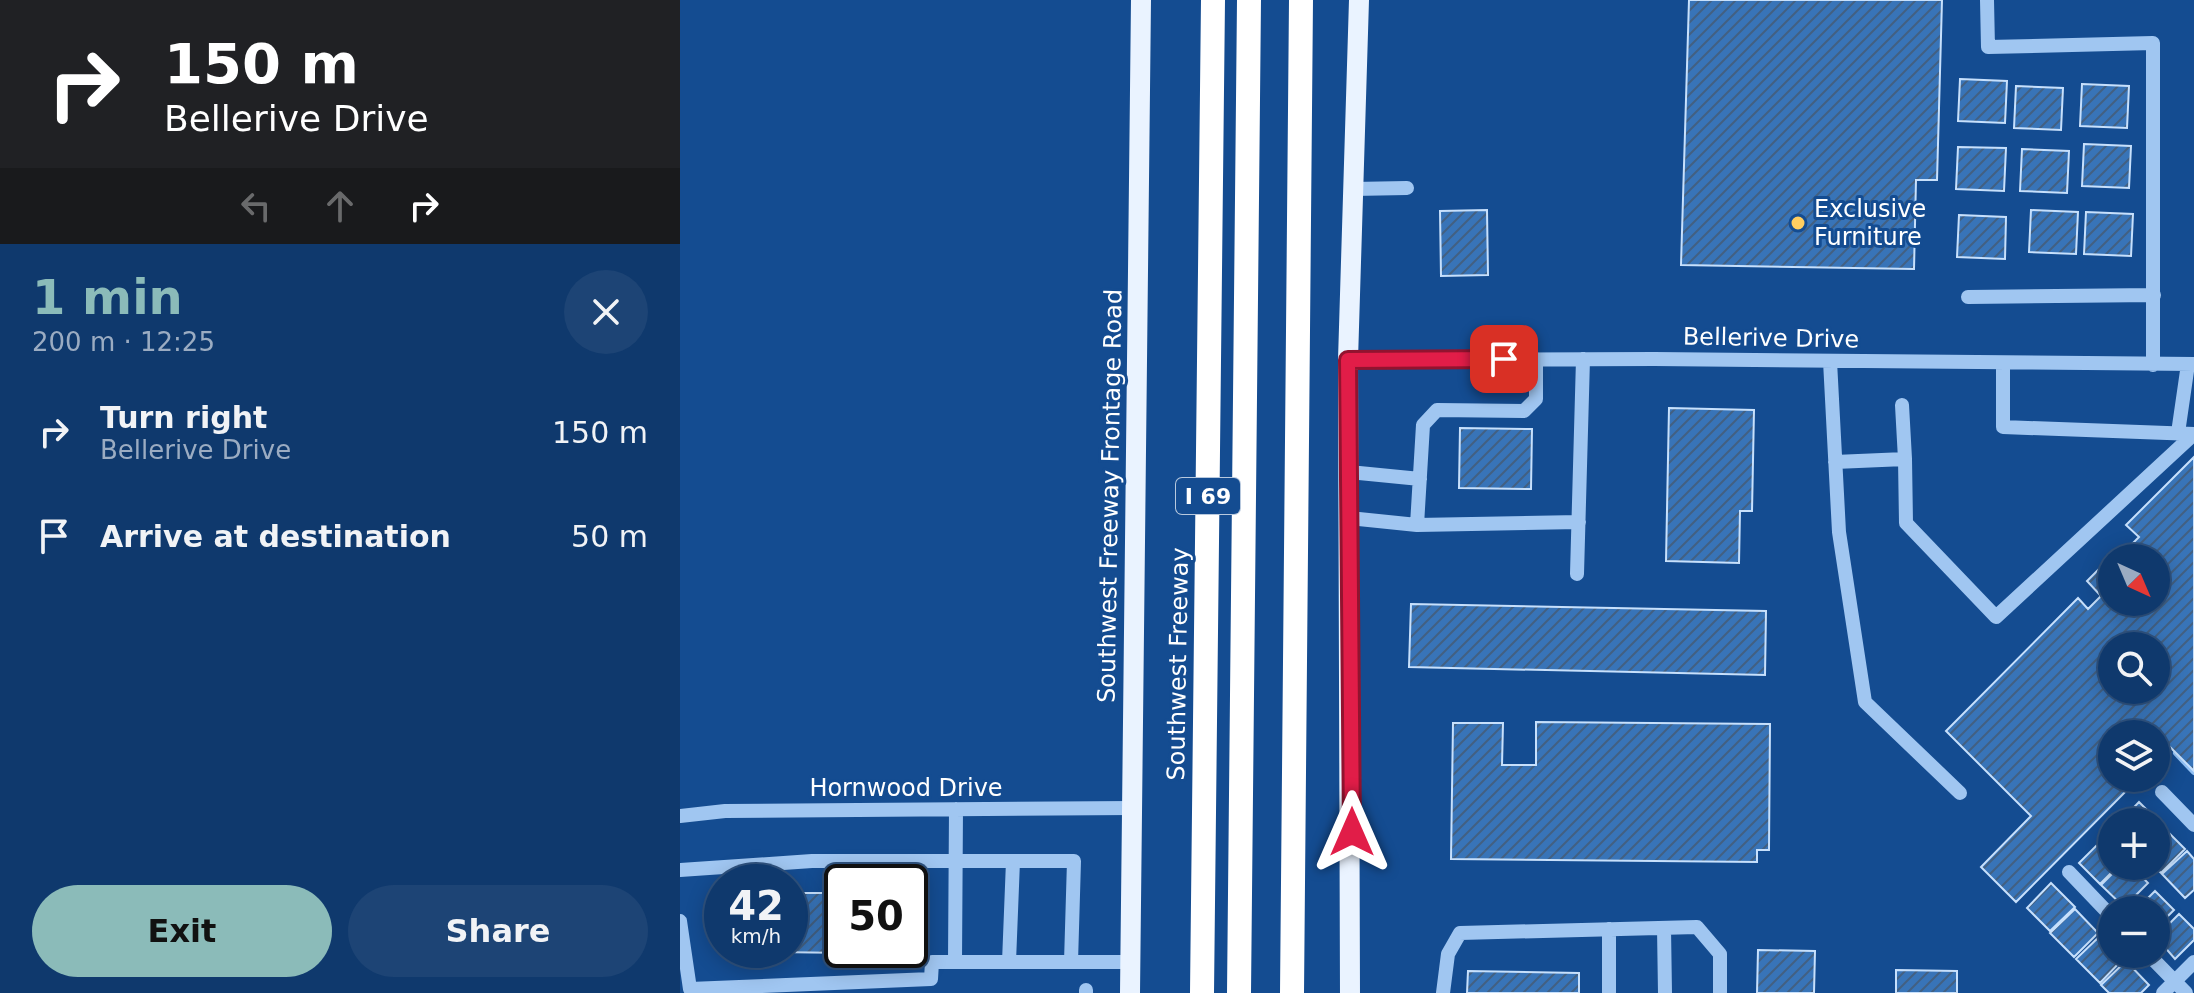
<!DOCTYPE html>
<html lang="en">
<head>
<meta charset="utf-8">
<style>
	body { margin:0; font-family:"DejaVu Sans",sans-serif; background:#1d4475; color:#f1f3f6; height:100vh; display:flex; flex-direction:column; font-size:30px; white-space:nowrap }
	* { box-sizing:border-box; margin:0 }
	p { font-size:26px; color:#9bacc2 }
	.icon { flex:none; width:44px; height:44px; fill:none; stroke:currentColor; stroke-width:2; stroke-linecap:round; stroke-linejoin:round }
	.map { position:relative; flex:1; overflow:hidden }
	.side { display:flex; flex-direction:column; background:#0f396d; width:680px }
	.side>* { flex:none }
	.top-card { background:#202124; color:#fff; overflow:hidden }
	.needle { width:52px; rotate:136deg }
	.buttons { position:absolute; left:1418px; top:544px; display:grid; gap:16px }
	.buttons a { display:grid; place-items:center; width:72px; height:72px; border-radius:50%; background:#0f396d; box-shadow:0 4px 20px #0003,0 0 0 2px #2f5380; font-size:40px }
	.speed { position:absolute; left:24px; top:864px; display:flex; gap:16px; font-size:40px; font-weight:700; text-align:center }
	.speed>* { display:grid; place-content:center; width:104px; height:104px; border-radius:50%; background:#0f396d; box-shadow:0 4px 20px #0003,0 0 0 2px #2f5380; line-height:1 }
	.speed small { font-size:20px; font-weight:400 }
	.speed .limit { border:4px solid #111; border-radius:12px; background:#fff; color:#111 }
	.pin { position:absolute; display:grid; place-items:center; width:68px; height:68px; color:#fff; margin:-34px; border-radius:16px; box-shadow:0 4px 12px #0006 }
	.me { position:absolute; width:88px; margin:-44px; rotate:0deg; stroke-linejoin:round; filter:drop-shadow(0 0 6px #0008) }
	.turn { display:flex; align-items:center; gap:28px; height:168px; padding:0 32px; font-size:36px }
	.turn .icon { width:104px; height:104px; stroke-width:2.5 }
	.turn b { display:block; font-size:56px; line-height:68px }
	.lanes { display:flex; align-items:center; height:76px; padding:0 32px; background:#0003; justify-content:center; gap:40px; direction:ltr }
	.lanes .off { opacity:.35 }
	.round { display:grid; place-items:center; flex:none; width:84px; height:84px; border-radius:42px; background:#1d4475 }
	.overview { display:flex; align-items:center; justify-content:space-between; height:136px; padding:0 32px }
	h1 { font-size:48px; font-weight:700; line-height:60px; color:#8bbbb9 }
	.action { display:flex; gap:16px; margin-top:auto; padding:16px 32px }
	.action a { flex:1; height:92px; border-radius:48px; background:#8bbbb9; color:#111; font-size:32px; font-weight:700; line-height:92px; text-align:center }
	.action a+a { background:#1d4475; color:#f1f3f6 }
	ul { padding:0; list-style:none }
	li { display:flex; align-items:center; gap:24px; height:104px; padding:0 32px }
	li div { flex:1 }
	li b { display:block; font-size:30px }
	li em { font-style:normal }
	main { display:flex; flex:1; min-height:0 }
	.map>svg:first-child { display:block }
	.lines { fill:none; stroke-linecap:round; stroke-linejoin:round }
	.stream { stroke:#92c1f4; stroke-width:6 }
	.building { fill:url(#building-hatch); stroke:#c7e0fc; stroke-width:2; fill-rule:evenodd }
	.minor { stroke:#a0c6f1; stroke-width:14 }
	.major { stroke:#eaf3ff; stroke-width:20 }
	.highway { stroke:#fff; stroke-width:24 }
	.route-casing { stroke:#92132f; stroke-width:20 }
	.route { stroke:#e11d48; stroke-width:14 }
	.poi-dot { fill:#ffce60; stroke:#144c91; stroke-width:3 }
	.labels { text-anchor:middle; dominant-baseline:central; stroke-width:6; stroke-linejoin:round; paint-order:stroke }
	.shield { fill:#144c91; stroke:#b8c9de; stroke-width:2 }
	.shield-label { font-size:22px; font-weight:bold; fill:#fff }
	.poi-label { font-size:24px; fill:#fff; stroke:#144c91; text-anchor:start }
	.street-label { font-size:24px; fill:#fff; stroke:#144c91 }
</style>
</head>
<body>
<main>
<section class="side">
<div class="top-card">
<div class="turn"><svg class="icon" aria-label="right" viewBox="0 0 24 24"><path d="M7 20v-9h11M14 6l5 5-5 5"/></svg><div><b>150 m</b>Bellerive Drive</div></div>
<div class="lanes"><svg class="icon off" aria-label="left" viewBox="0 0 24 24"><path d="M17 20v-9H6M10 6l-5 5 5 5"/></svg><svg class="icon off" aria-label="ahead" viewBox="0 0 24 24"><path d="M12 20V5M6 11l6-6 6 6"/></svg><svg class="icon" aria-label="right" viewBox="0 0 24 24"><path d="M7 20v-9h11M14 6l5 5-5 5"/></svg></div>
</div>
<div class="overview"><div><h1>1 min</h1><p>200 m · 12:25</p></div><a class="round"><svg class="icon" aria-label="close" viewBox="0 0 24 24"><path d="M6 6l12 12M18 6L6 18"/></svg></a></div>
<ul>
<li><svg class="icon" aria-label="right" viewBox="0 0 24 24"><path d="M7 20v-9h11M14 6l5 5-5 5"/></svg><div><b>Turn right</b><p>Bellerive Drive</p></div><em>150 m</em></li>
<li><svg class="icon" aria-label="arrive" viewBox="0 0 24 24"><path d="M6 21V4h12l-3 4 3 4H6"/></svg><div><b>Arrive at destination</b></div><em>50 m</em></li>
</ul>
<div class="action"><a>Exit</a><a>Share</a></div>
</section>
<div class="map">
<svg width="1514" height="993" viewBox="0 0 1514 993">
	<defs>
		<pattern id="building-hatch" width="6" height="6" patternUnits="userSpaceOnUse" patternTransform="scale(2)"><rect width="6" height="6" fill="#3874b8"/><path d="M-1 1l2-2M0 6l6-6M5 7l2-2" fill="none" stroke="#426082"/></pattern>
	</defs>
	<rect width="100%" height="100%" fill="#144c91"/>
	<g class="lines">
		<path class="stream" d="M 1496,753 L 1514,772"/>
	</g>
	<path class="building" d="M 1009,0 L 1262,0 L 1257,180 L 1236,180 L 1234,269 L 1001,265 Z
		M 1280,79 L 1327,81 L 1325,123 L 1278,121 Z
		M 1402,84 L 1449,86 L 1447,128 L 1400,126 Z
		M 1336,86 L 1383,88 L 1381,130 L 1334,128 Z
		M 1404,144 L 1451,146 L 1449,188 L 1402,186 Z
		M 1278,147 L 1326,148 L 1324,191 L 1276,189 Z
		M 1342,149 L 1389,151 L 1387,193 L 1340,191 Z
		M 807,210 L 808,275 L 761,276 L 760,211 Z
		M 1351,210 L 1398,212 L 1396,254 L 1349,252 Z
		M 1406,212 L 1453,214 L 1451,256 L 1404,254 Z
		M 1279,215 L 1326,217 L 1325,259 L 1277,257 Z
		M 989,408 L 1074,410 L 1072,511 L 1060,511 L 1059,563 L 986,561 Z
		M 780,428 L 852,429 L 851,489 L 779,488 Z
		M 1514,457 L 1514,771 L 1490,747 L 1476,761 L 1476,734 L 1432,734 L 1432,778 L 1459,778 L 1336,902 L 1301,867 L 1351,816 L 1266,731 L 1398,598 L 1408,609 L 1421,596 L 1407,581 L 1426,562 L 1432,568 L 1432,602 L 1476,602 L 1476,558 L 1447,558 L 1443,553 L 1459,537 L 1446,525 ZM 1432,646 L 1476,646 L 1476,690 L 1432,690 Z
		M 731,604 L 1086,611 L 1085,675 L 729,667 Z
		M 856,722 L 1090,724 L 1089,850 L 1077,850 L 1077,862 L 771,859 L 773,723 L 823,723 L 822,765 L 856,765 Z
		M 1459,802 L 1480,823 L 1476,827 L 1476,822 L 1440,822 Z
		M 1481,825 L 1505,849 L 1481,873 L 1473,866 L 1476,831 Z
		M 1423,839 L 1432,847 L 1432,866 L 1438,866 L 1420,884 L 1399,863 Z
		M 1507,851 L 1514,859 L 1514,890 L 1505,898 L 1482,874 Z
		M 1440,866 L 1451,866 L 1468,883 L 1444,907 L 1421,885 Z
		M 1371,883 L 1395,907 L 1370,931 L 1347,908 Z
		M 1475,891 L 1494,910 L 1476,928 L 1476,910 L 1456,910 Z
		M 230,892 L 245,892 L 244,954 L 94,952 L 110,950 L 110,893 L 162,893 L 162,950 L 230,950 Z
		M 1395,909 L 1418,933 L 1394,957 L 1370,933 Z
		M 1499,914 L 1514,929 L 1514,940 L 1495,959 L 1476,937 Z
		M 1421,935 L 1432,946 L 1432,954 L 1444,958 L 1420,983 L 1396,959 Z
		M 1078,950 L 1135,951 L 1134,993 L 1077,993 Z
		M 1446,961 L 1469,985 L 1461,993 L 1429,993 L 1421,985 Z
		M 1216,970 L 1277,971 L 1277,993 L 1216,993 Z
		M 788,971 L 899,973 L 899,993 L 787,993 Z"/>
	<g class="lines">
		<path class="minor" d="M 1307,0 L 1308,47 L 1473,43 L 1473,365
			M 673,189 L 727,188
			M 1288,297 L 1474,295
			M 668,360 L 974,359 L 1514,364
			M 1150,361 L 1159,532 L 1185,702 L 1280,793
			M 1323,363 L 1323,427 L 1514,434
			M 1498,433 L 1508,364
			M 1225,459 L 1226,523 L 1316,617 L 1514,434
			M 1155,462 L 1225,459 L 1222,405
			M 669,472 L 740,479
			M 669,518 L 737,525 L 899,522
			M 737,525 L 743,425 L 757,410 L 844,411 L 856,399 L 856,359
			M 897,574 L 903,359
			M 1482,792 L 1514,825
			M 0,816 L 45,811 L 453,808
			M 0,870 L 132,861 L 394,861 L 391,962
			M 1389,872 L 1432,917
			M 0,921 L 10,989 L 251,979 L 252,962 L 451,962
			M 984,928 L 985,993
			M 1468,954 L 1506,993
			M 275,961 L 276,809
			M 329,962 L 333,861
			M 406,993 L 406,990
			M 763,993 L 768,954 L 780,933 L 1017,927 L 1040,954 L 1040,993
			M 929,993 L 929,929
			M 1483,993 L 1514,962"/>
		<path class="major" d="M 450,993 L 461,0
			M 670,993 L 668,360 L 679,0"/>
		<path class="highway" d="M 522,993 L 533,0
			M 559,993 L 569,0
			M 612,993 L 621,0"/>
	</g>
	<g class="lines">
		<g class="route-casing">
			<path id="route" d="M 672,832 L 668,360 L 824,359"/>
		</g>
		<use href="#route" class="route"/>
	</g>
	<circle class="poi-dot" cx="1118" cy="223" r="8"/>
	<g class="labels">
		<rect class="shield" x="496" y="478" width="64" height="36" rx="6"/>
		<g class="shield-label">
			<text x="528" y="496">I 69</text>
		</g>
		<g class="poi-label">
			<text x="1134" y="209">Exclusive<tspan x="1134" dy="28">Furniture</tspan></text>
		</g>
		<g class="street-label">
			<text transform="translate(1091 338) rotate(1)">Bellerive Drive</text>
			<text transform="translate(430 496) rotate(-89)">Southwest Freeway Frontage Road</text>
			<text transform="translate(498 664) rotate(-89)">Southwest Freeway</text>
			<text x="226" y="788">Hornwood Drive</text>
		</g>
	</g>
</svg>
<div class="buttons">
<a><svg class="needle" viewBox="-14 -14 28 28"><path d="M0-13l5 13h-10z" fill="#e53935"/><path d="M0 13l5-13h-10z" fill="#9bacc2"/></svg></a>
<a><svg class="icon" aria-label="search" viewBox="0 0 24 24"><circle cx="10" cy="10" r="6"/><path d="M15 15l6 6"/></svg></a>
<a><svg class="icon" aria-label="layers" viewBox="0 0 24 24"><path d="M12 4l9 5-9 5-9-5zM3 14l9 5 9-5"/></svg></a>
<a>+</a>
<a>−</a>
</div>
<div class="speed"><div>42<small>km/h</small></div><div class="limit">50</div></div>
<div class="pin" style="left:824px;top:359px;background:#d93025"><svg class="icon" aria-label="arrive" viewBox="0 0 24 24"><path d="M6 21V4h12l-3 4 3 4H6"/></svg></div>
<svg class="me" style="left:672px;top:832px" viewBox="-20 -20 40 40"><path d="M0-17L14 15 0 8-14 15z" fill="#e11d48" stroke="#fff" stroke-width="4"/></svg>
</div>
</main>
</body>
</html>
